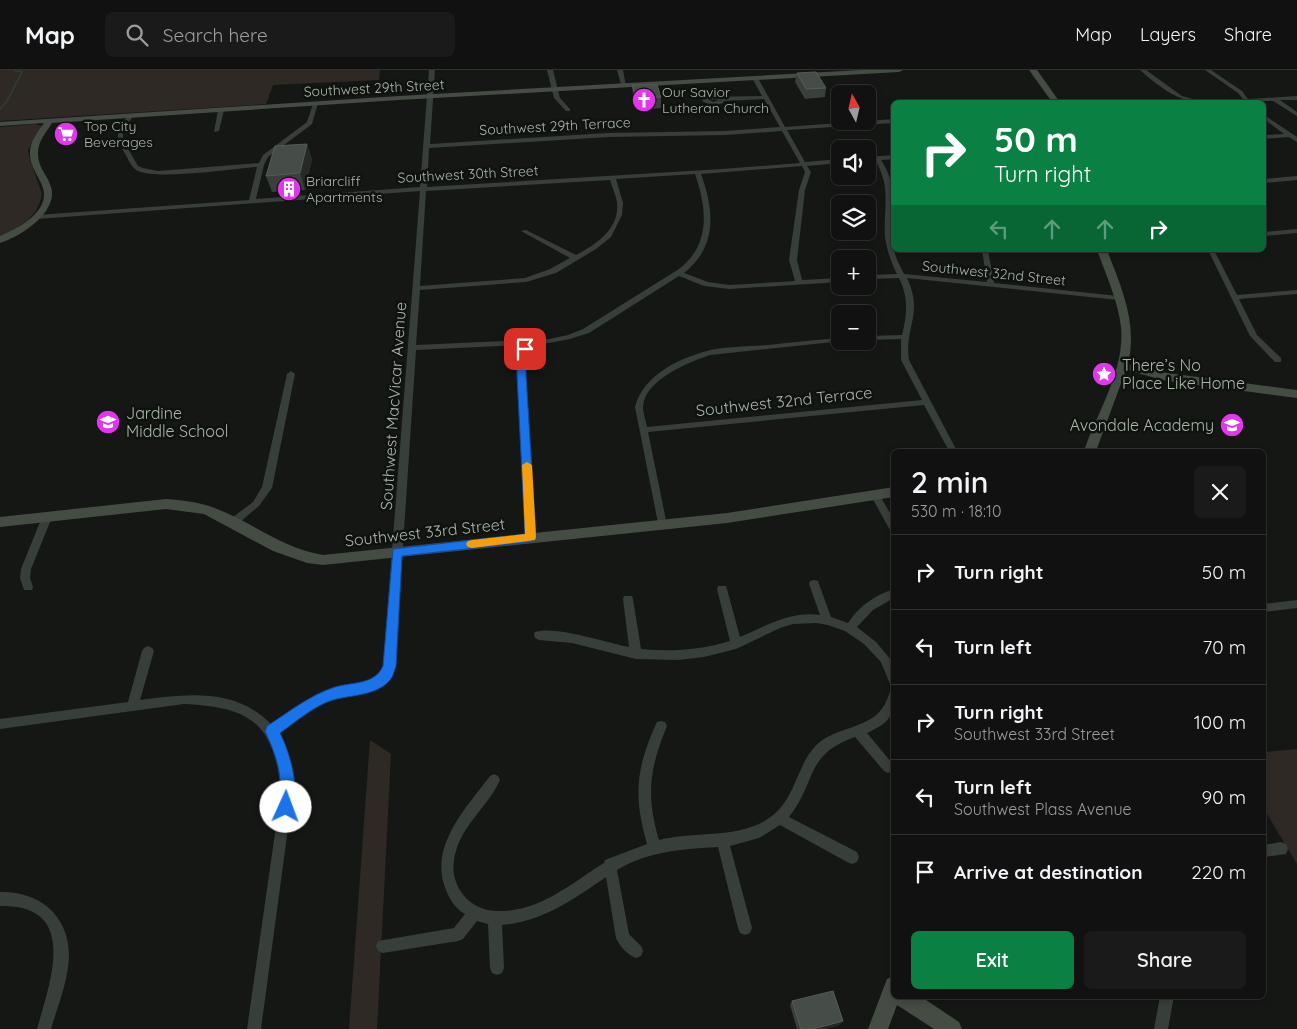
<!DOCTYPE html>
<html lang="en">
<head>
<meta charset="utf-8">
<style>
	body { margin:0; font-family:Quicksand,sans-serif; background:#191a19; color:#f1f3f6; height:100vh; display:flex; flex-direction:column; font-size:19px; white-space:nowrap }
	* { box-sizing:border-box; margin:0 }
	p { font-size:16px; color:#9c9d9f }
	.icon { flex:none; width:28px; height:28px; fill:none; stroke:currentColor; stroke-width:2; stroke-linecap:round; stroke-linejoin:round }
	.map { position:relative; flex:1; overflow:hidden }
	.side { position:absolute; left:891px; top:379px; width:375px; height:550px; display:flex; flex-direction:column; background:#101110; border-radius:8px; box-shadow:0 2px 8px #0003,0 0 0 1px #303130 }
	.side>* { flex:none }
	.top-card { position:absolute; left:891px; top:30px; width:375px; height:152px; border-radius:8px; box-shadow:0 2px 8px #0003,0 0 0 1px #303130; background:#0b8043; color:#fff; overflow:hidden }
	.needle { width:32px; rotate:352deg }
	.tools { position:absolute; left:831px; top:15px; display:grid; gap:10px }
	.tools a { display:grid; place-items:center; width:45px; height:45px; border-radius:8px; background:#101110; box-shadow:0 2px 8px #0003,0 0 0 1px #303130; font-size:25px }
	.pin { position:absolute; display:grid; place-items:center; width:42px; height:42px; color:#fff; margin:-21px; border-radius:10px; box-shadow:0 2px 8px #0006 }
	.me { position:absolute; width:55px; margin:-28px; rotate:2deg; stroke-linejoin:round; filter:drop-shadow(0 0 4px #0008) }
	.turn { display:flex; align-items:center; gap:18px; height:105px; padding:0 20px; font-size:22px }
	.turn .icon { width:65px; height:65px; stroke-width:2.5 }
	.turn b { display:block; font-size:35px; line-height:42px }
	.lanes { display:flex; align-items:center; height:48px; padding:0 20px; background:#0003; justify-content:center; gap:25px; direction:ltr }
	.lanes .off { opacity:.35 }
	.round { display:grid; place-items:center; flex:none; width:52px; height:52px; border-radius:8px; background:#191a19 }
	.headline { display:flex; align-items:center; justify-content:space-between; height:85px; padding:0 20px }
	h1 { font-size:30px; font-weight:600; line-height:38px }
	.action { display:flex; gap:10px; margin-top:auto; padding:10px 20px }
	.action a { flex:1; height:58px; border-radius:8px; background:#0b8043; color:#fff; font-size:20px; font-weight:600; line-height:58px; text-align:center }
	.action a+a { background:#191a19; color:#f1f3f6 }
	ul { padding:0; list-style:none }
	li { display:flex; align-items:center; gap:15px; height:75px; padding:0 20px; border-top:1px solid #303130 }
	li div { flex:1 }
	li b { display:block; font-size:19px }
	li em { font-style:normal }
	header { display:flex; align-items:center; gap:30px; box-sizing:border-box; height:70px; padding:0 25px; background:#101110; border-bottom:1px solid #303130 }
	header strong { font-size:24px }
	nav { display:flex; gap:28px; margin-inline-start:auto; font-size:18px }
	.search { width:350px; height:45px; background:#191a19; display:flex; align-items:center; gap:12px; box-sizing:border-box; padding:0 18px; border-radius:8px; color:#9c9d9f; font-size:19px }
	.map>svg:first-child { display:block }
	.green { fill:#2f2925 }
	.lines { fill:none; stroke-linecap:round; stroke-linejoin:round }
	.stream { stroke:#303a2b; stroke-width:2 }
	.street { fill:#383e39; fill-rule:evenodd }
	.secondary { fill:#444c44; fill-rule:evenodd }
	.wall { fill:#3a3f3b }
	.shaded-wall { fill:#262a27 }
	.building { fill:#464c47; stroke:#555d56 }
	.route { fill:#1a73e8; stroke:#114b97 }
	.slow { fill:#f59e0b }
	.labels { text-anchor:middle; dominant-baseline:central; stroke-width:5; stroke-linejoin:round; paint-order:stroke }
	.far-street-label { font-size:14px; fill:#a8b7a7; stroke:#101210 }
	.far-poi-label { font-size:14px; fill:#a8b7a7; stroke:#101210; text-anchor:start }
	.poi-label { font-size:16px; fill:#a8b7a7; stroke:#101210; text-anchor:start }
	.street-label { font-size:16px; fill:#a8b7a7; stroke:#101210 }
</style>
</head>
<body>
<header>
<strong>Map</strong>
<div class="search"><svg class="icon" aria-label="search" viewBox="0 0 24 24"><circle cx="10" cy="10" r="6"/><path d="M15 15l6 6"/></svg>Search here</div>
<nav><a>Map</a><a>Layers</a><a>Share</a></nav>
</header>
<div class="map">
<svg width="1297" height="959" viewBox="0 0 1297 959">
	<rect width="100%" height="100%" fill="#151715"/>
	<path class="green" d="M 0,0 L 380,0 L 379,10 L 273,15 L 266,34 L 0,51 Z
		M 35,54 L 42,56 L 28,80 L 30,90 L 42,124 L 40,132 L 36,141 L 29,149 L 3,167 L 0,166 L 0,57 Z
		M 370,670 L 391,684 L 377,959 L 349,959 Z
		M 1297,679 L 1297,794 L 1264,739 L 1264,682 Z"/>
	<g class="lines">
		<path class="stream" d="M 0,39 L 7,31 L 22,2 L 14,0"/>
		<path class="street" d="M 429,0 L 435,0 L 430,74 L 608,63 L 725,61 L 780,57 L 764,29 L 724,31 L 723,33 L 713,36 L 702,31 L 704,27 L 762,26 L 752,8 L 755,6 L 758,8 L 785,57 L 894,49 L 894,53 L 787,60 L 805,92 L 840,89 L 840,93 L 807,96 L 811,102 L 805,120 L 797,190 L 802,210 L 840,208 L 840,212 L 729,219 L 704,216 L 679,206 L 589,263 L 570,269 L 549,273 L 530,274 L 526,286 L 526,305 L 536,467 L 534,470 L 531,471 L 526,467 L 518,305 L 518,286 L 522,275 L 416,280 L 395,596 L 389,610 L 374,620 L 337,627 L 323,633 L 278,664 C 288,682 291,700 293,721 L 261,959 L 247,959 L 281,721 C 274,653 250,637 184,634 L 0,659 L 0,649 L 128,632 L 142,581 L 144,578 L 148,576 L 152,578 L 154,581 L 140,630 C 186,624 236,617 272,655 C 292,641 312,623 336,617 C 353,612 376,616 383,596 L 420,121 L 37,149 L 34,147 L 37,145 L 249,130 L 257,97 C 232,99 158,110 138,101 C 131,98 128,88 124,82 C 114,64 117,62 128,45 L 130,44 L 133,46 L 123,62 L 123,70 L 138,96 L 143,98 L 158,101 L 259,93 L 263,85 L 307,52 L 313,34 L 318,33 L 312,54 L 268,87 L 264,95 L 256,129 L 420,117 ZM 708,29 L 719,30 L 713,32 ZM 782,61 L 800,93 L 722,99 L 427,117 L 429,78 L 608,67 L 725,65 ZM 802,96 L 805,102 L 799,120 L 789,190 L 795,211 L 729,215 L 708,212 L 684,203 C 718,176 714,140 701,104 ZM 695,104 C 707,139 711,174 679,199 L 583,259 L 568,265 L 549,269 L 416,275 L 420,220 L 526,212 L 556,203 L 596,179 L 611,167 L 622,145 L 623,133 L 616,109 ZM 610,110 C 612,117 616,125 617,133 C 620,159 595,175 576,185 L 526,160 L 521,161 L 570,188 L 550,199 L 525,208 L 420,216 L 426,121 Z
			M 547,0 L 553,0 L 560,28 L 570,39 L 570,41 L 566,41 L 554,28 Z
			M 617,0 L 623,0 L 626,16 L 621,15 Z
			M 1140,0 L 1146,0 L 1182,26 L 1205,32 C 1181,35 1157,15 1140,0 Z
			M 1205,0 L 1211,0 L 1242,21 L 1248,29 L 1297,26 L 1297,30 L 1280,30 L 1297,42 L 1297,46 L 1273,31 L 1206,32 L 1208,30 L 1243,29 L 1238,23 Z
			M 221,38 L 224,40 L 219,61 L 214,62 L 218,40 Z
			M 1264,45 L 1297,67 L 1297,72 L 1289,67 L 1264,69 L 1264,65 L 1284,64 L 1264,49 Z
			M 894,85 L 894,89 L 881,90 C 902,121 887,145 894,179 C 895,187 900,196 904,204 L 987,212 L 982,180 L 988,180 L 994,213 L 1118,226 L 1122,228 L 1118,230 L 907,208 C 924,244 904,257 909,290 L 957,381 L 949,381 L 924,335 L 648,362 L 667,455 L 662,459 L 659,458 L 635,337 C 643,306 677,289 707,281 C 726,276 748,277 768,275 C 792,272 816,270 840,268 L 840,271 L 843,271 L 710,285 C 689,292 644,310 643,337 C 643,343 646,351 647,357 L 922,330 L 901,290 L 901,269 L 868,270 L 868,266 L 902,265 C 907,244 909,229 899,208 L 868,209 L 868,205 L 897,204 C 891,192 887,181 885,167 C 883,138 892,117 875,90 L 868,91 L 868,87 Z
			M 1297,106 L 1297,110 L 1264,113 L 1264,109 Z
			M 1297,159 L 1297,163 L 1264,166 L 1264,162 Z
			M 1208,180 L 1214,180 L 1237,225 L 1297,220 L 1297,224 L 1239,229 L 1257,265 L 1281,288 L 1281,292 L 1275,292 L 1250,266 Z
			M 291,301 L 295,304 L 272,418 L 259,436 L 235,456 L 229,456 L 227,453 L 229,450 L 253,432 L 262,417 L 287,304 Z
			M 875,421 L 878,422 L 894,450 L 894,463 L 891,462 L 870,424 Z
			M 47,443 L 52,447 L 31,499 L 30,508 L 33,517 L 32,520 L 24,520 L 20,508 L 21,499 L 42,447 Z
			M 814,510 L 818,511 L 819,514 L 831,547 L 848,553 C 859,536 875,525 894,519 L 894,528 L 873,540 L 857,557 L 876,572 L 892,591 L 894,594 L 894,616 L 890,614 L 881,592 L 864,574 L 845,561 L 828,555 L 816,553 L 793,554 L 780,558 L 736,579 L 704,587 L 678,590 L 636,589 L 572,573 L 539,570 L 535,568 L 534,565 L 535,562 C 554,555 608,573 629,577 L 623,529 L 624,526 L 632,526 L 633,529 L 641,579 C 671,582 701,580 730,571 L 717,519 L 718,516 L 726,516 L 727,519 L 740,567 C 766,556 790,541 820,545 L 809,514 L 810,511 Z
			M 1297,530 L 1297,538 L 1264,542 L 1264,534 Z
			M 894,621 C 894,646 891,652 867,663 L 892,693 L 894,696 L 892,701 L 888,703 L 884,701 L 855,667 C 804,685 817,712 789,747 L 857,782 L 859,787 L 857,792 L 852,794 L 847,792 L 780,755 L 759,768 L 730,776 L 752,858 L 750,863 L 745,865 L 740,863 L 738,858 L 718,777 C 683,779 648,781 617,800 L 629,864 L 641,876 L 643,881 L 641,886 L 636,888 C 628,885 619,876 616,868 L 606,807 C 574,829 542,852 502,855 L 504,898 L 502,903 L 497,905 L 492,903 L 490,898 L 488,854 L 477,851 L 463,869 L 458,871 L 383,883 L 378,881 L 376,876 L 378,871 L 454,858 L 465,844 C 455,838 450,830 446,820 C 428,777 466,738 490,706 L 494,704 L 498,706 L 500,710 C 489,735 464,753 456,781 C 451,798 453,813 465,827 C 473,836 484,840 495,841 C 539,843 570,814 604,793 L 605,790 L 647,774 C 633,725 636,698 657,652 L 661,651 L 665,652 L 667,656 C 649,700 646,725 659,770 C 704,759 761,774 788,727 C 799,708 803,685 821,671 C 840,657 870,658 884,636 C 886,632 888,627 890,622 Z
			M 1281,772 L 1286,774 L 1288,779 L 1286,784 L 1264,787 L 1264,775 Z
			M 0,822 C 38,821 68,844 69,884 C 69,909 58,935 51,959 L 37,959 C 50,912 80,834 0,836 Z
			M 1160,926 L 1174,926 L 1168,959 L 1154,959 Z"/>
		<path class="secondary" d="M 861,0 L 903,0 L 899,2 L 399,30 L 52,53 C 46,63 37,72 38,85 C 38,97 48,106 51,117 C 59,142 20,167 0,173 L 0,166 C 18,158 50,142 43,118 C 39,106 30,97 30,85 C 29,73 37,63 44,53 L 0,56 L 0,52 L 399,26 Z
			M 1029,0 L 1037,0 L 1059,31 L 1058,32 L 1052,32 Z
			M 1097,180 L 1107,180 C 1121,217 1138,253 1128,294 L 1167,303 L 1297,320 L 1297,328 L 1167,311 L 1126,300 L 1096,381 L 1084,381 C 1097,342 1125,301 1121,257 C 1118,231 1106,205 1097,180 Z
			M 894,417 L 894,427 L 727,453 L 323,495 L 307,493 L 273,481 L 204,444 L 166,439 L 0,457 L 0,447 L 166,429 C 182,430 197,432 212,437 C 251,451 281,478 323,485 L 727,443 Z
			M 894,906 L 894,926 L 920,926 L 959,952 L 962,959 L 934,959 L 897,935 L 888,959 L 868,959 L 887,909 Z"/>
	</g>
	<path class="wall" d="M 797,3 L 826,18 L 825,27 L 805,29 L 795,12 Z
		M 632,15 L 661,27 L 661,38 L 637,40 L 633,26 Z
		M 307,74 L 312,90 L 305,120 L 272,122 L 266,106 Z
		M 792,931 L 843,951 L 839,955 L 825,959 L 797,959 L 790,935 Z"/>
	<path class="shaded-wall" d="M 307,74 L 312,90 L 305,120 L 300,103 Z
		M 843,951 L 839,955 L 825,959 L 813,959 Z"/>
	<path class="building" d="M 816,2 L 826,18 L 806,19 L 797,3 Z
		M 632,15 L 657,15 L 661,27 L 637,29 Z
		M 307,74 L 300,103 L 266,106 L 275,76 Z
		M 833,921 L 843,951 L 813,959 L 801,959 L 792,931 Z"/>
	<path class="route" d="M 525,276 L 529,279 L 526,286 L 526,305 L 536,467 L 531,472 L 402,486 L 396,596 C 394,601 393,607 390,610 C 375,628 344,624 325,633 C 309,640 294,653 280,663 C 290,683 301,720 291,742 L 286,744 L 281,742 C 277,732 281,721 280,710 C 279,692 272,677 265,661 L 267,656 C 289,642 310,625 335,617 C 352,612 375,615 383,596 L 393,479 L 525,464 L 517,305 L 517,286 L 522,277 Z"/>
	<path class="slow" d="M 527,392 L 532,395 L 536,467 L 535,470 L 472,478 L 468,477 L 466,474 L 468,471 L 472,470 L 525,464 L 522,395 Z"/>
	<defs>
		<g id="church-disc" transform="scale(1.25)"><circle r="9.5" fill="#e235ee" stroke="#101210"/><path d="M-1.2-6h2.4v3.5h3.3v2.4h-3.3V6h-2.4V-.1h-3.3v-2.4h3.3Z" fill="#fff"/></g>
		<g id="supermarket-disc" transform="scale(1.25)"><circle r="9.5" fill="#e235ee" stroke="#101210"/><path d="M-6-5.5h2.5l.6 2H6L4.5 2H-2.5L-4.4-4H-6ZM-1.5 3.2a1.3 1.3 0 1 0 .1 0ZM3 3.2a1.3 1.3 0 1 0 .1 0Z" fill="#fff"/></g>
		<g id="building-disc" transform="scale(1.25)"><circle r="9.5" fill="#e235ee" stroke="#101210"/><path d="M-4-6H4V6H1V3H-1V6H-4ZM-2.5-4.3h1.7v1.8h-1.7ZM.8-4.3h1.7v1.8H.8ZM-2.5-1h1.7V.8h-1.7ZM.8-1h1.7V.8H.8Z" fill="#fff"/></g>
		<g id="sight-disc" transform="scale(1.25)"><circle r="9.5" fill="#e235ee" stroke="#101210"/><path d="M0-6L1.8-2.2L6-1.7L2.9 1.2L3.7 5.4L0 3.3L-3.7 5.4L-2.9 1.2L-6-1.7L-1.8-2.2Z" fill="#fff"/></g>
		<g id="school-disc" transform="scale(1.25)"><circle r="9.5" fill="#e235ee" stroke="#101210"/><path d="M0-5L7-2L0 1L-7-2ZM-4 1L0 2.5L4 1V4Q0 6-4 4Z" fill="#fff"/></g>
	</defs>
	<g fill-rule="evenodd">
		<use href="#church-disc" x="644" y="30"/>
		<use href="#supermarket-disc" x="66" y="64"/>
		<use href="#building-disc" x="289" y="119"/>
		<use href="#sight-disc" x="1104" y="304"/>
		<use href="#school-disc" x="108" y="352"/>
		<use href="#school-disc" x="1232" y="355"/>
	</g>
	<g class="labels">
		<g class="far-street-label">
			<text transform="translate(374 18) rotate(-3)">Southwest 29th Street</text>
			<text transform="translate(555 56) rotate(-3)">Southwest 29th Terrace</text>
			<text transform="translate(468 104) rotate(-3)">Southwest 30th Street</text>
			<text transform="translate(994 203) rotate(6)">Southwest 32nd Street</text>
		</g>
		<g class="far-poi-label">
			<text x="662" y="22">Our Savior<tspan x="662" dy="16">Lutheran Church</tspan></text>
			<text x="84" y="56">Top City<tspan x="84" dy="16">Beverages</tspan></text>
			<text x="306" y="111">Briarcliff<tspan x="306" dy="16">Apartments</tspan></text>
		</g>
		<g class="poi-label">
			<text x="1122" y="295">There’s No<tspan x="1122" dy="18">Place Like Home</tspan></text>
			<text x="126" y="343">Jardine<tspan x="126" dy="18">Middle School</tspan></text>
			<text x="1214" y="355" text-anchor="end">Avondale Academy</text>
		</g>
		<g class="street-label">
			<text transform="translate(784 331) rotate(-6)">Southwest 32nd Terrace</text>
			<text transform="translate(393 336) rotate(-86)">Southwest MacVicar Avenue</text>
			<text transform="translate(425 462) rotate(-6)">Southwest 33rd Street</text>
		</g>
	</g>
</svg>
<div class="tools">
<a><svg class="needle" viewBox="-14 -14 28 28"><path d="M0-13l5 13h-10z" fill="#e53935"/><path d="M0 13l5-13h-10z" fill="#9c9d9f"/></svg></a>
<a><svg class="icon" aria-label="sound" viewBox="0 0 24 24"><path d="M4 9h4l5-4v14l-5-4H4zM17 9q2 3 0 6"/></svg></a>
<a><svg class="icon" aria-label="layers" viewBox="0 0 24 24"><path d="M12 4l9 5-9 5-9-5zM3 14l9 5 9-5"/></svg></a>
<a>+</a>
<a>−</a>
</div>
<div class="pin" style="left:525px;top:279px;background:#d93025"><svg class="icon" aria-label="arrive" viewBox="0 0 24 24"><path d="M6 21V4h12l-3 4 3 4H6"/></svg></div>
<svg class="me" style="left:286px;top:737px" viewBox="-20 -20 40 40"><circle r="19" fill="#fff"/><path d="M0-13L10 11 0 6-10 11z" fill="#1a73e8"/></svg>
<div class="top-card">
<div class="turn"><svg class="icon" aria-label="right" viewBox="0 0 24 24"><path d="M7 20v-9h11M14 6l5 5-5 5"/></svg><div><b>50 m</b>Turn right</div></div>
<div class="lanes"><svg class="icon off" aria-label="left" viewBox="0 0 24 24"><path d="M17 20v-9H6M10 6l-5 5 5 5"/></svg><svg class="icon off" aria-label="ahead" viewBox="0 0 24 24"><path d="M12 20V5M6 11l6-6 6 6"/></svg><svg class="icon off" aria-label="ahead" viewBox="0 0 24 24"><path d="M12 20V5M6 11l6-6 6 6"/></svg><svg class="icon" aria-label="right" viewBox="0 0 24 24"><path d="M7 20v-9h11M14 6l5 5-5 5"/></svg></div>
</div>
<section class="side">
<div class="headline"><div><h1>2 min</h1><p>530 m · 18:10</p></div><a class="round"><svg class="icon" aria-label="close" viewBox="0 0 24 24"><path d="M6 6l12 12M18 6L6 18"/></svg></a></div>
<ul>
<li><svg class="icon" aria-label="right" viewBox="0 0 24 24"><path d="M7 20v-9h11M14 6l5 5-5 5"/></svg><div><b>Turn right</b></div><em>50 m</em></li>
<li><svg class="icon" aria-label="left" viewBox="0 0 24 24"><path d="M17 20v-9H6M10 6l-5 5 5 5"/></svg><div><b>Turn left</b></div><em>70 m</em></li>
<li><svg class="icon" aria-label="right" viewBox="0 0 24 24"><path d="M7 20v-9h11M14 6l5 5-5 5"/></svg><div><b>Turn right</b><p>Southwest 33rd Street</p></div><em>100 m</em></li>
<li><svg class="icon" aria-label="left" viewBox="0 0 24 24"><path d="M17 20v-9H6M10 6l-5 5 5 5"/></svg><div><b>Turn left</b><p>Southwest Plass Avenue</p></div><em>90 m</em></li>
<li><svg class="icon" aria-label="arrive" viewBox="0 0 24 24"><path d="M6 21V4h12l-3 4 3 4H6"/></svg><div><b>Arrive at destination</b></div><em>220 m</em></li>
</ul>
<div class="action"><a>Exit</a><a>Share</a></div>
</section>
</div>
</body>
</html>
